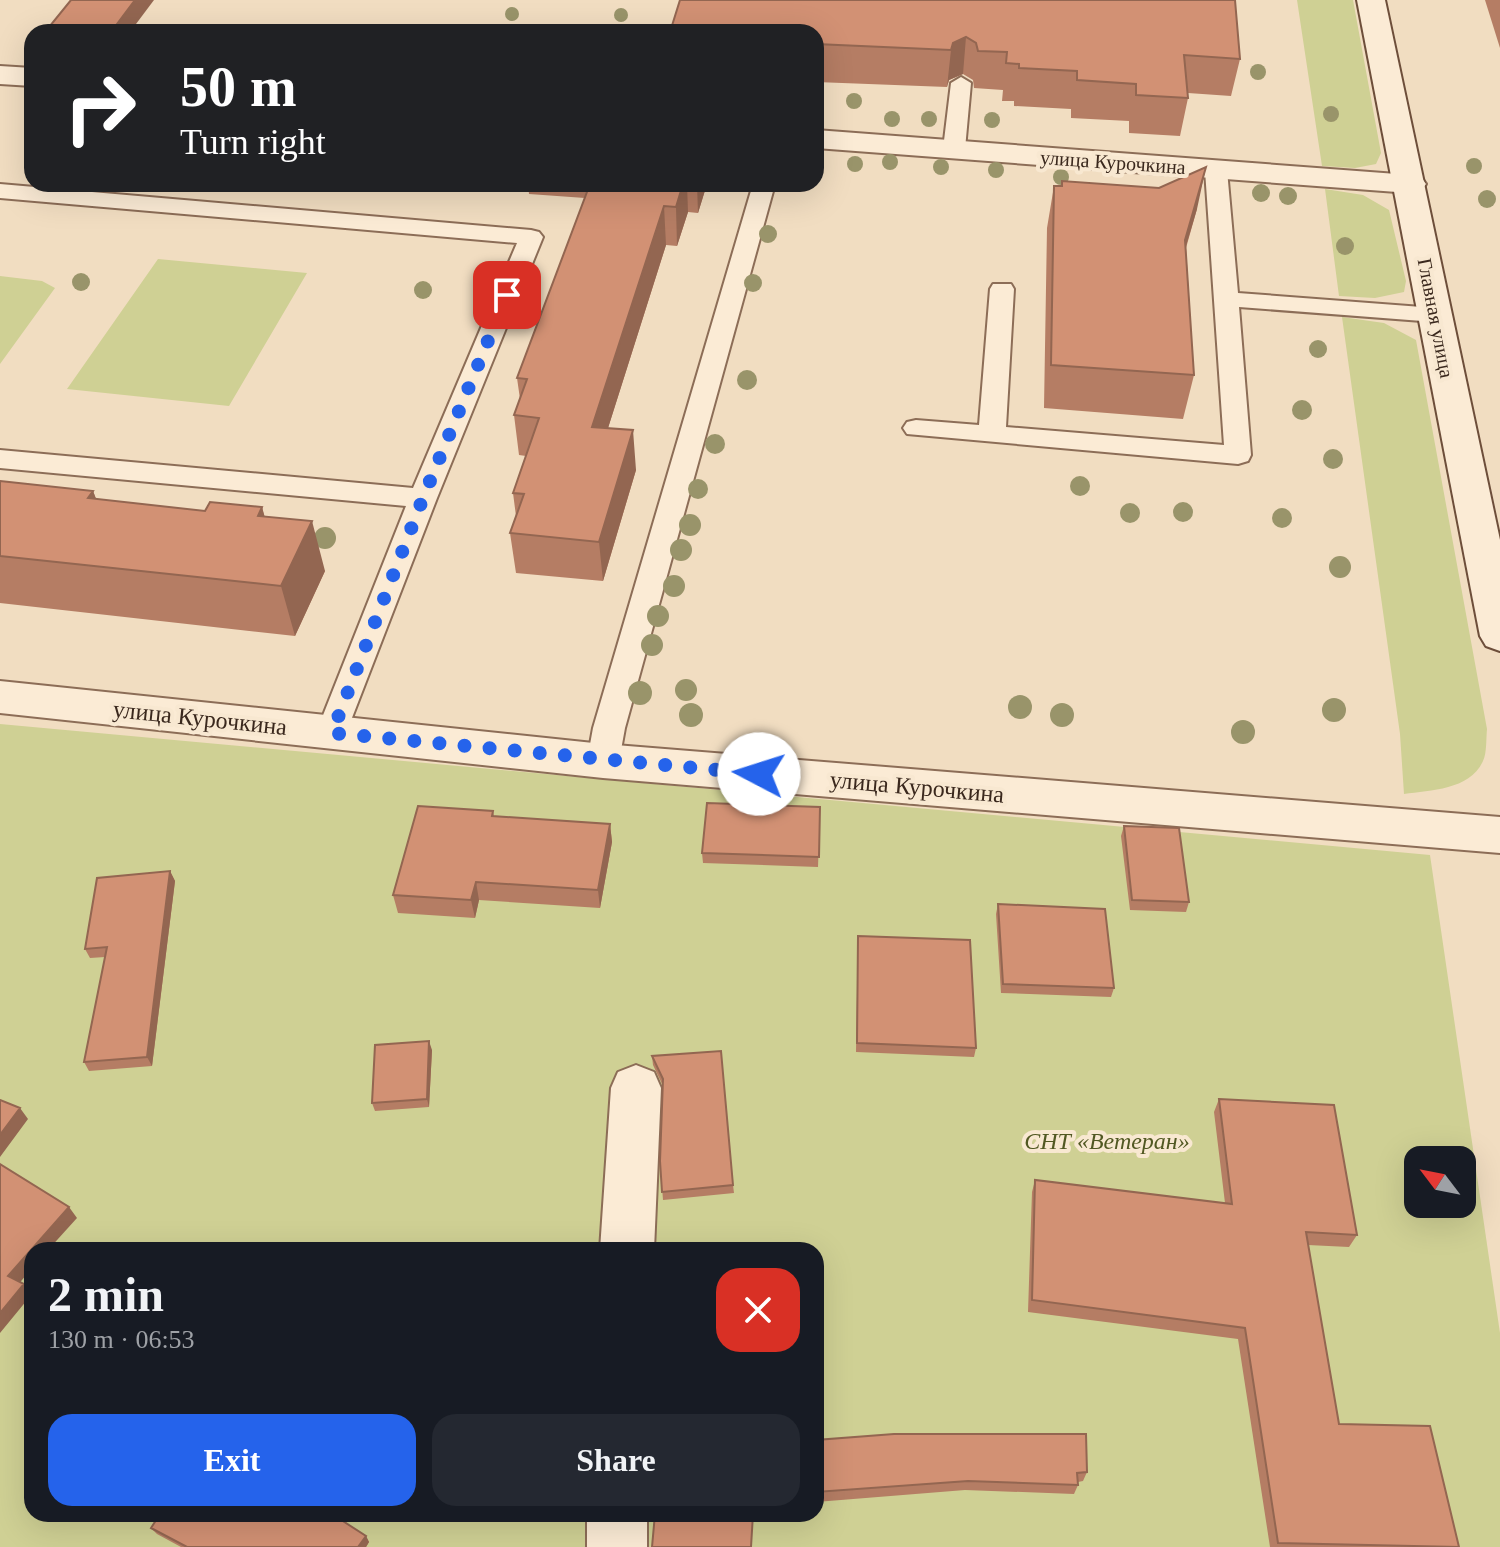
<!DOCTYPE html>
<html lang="en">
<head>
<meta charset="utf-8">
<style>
	body { margin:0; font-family:Georgia,serif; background:#242831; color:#f1f3f6; height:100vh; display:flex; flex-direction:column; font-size:30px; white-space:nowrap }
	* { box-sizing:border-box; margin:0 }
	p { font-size:26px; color:#9ea1a6 }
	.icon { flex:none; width:44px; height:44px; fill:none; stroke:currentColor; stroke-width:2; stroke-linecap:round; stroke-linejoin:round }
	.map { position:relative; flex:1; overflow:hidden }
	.side { position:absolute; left:24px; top:1242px; width:800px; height:280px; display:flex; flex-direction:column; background:#171b24; border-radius:24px; box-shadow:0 8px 32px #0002 }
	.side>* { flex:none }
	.banner { position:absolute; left:24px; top:24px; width:800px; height:168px; border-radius:24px; box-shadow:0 8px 32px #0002; background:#202124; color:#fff; overflow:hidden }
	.needle { width:52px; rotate:302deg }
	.tools { position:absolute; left:1404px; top:1146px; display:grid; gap:16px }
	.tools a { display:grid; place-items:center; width:72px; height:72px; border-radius:16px; background:#171b24; box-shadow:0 8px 32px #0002; font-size:40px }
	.pin { position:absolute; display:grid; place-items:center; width:68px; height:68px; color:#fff; margin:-34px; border-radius:16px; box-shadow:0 4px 12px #0006 }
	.me { position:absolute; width:88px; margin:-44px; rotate:275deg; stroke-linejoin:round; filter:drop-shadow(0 0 6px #0008) }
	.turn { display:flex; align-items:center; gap:28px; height:168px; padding:0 24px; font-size:36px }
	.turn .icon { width:104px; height:104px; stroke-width:2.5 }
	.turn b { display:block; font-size:56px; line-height:68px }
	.round { display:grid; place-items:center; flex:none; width:84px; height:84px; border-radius:24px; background:#242831 }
	.head { display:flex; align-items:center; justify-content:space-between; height:136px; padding:0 24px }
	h1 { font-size:48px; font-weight:600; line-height:60px }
	.action { display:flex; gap:16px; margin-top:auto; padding:16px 24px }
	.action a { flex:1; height:92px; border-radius:24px; background:#2563eb; color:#fff; font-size:32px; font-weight:600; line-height:92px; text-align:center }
	.action a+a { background:#242831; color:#f1f3f6 }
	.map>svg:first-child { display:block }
	.green { fill:#cfd094; fill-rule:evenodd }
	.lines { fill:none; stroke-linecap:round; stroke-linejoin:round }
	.lane-casing { stroke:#8c6d57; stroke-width:4 }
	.street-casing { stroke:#8c6d57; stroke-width:4 }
	.secondary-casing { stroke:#6d4e3a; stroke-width:4 }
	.lane { fill:#fbebd5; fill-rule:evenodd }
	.street { fill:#fbebd5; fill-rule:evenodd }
	.secondary { fill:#fbebd5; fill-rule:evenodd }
	.tree { fill:#99946a }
	.wall { fill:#b57d64 }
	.shaded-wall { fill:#936651 }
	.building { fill:#d29174; stroke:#936651; stroke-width:2 }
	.route { stroke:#2563eb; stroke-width:14; stroke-dasharray:0 25.2 }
	.labels { text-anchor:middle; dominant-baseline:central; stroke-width:8; stroke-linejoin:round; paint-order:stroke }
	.far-street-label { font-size:20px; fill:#3a281d; stroke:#f8e8d1 }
	.street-label { font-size:24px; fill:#3a281d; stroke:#f8e8d1 }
	.park-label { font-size:24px; font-style:italic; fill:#515822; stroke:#f8e8d1 }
</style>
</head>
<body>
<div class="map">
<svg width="1500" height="1547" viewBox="0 0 1500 1547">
	<rect width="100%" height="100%" fill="#f1ddc1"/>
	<path class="green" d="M 1297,0 L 1353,0 L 1381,153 L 1376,164 L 1355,168 L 1322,166 Z
		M 1325,189 L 1363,195 L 1389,210 L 1406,281 L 1404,292 L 1375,298 L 1339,296 Z
		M 158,259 L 307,273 L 229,406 L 67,389 Z
		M 0,276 L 42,281 L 55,288 L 0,364 Z
		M 1342,317 L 1384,323 L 1416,340 L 1487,729 C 1486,738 1487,753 1483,761 C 1470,790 1431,790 1404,794 L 1400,734 Z
		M 0,724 L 1430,855 L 1500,1333 L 1500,1547 L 0,1547 ZM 1418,1160 L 1462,1160 L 1462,1204 L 1418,1204 ZM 32,1250 L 816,1250 L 816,1514 L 32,1514 Z"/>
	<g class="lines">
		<g class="lane-casing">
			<path id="lane" d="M 961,77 L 971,83 L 965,149 L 954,156 L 943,149 L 951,83 Z
				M 1216,163 L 1227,170 L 1238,293 L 1435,308 L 1444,310 L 1447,315 L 1444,320 L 1435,322 L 1239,307 L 1251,455 L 1248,461 L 1238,464 L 907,434 L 903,428 L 907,422 L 916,420 L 979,425 L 990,289 L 993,284 L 1011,284 L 1014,289 L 1006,427 L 1224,445 L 1205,170 Z
				M 0,184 L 531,230 L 539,232 L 543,237 L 437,498 L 343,741 L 332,745 L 321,741 L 316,733 L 406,506 L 0,468 L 0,450 L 413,488 L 517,243 L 0,198 Z
				M 753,184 L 775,184 L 625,728 L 619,761 L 614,770 L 603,773 L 592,770 L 587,761 L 593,728 Z"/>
		</g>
		<g class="street-casing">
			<path id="street" d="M 0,66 L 32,68 L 32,86 L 0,84 Z
				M 816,130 L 1410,175 L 1421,177 L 1426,184 L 1421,191 L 1410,193 L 816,148 Z
				M 0,681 L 603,744 L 1500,817 L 1500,853 L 603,778 L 0,713 Z
				M 636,1065 L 654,1072 L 661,1088 L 654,1250 L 600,1250 L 611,1088 L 618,1072 Z
				M 587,1514 L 647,1514 L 647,1547 L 587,1547 Z"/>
		</g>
		<g class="secondary-casing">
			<path id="secondary" d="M 1357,0 L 1385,0 L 1500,540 L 1500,651 L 1486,646 L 1480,636 Z"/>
		</g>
		<use href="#lane" class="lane"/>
		<use href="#street" class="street"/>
		<use href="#secondary" class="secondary"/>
	</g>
	<g class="tree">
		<circle cx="512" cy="14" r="7"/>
		<circle cx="621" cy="15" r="7"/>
		<circle cx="1258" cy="72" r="8"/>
		<circle cx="854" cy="101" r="8"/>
		<circle cx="1331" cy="114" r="8"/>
		<circle cx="892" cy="119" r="8"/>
		<circle cx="929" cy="119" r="8"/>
		<circle cx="992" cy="120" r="8"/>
		<circle cx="890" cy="162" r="8"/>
		<circle cx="855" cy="164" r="8"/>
		<circle cx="1474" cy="166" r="8"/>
		<circle cx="941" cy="167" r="8"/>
		<circle cx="996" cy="170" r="8"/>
		<circle cx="1061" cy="177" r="8"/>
		<circle cx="1261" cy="193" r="9"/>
		<circle cx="1288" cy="196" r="9"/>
		<circle cx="1487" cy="199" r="9"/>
		<circle cx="768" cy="234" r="9"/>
		<circle cx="1345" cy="246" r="9"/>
		<circle cx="81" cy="282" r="9"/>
		<circle cx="753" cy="283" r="9"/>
		<circle cx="423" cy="290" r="9"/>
		<circle cx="1318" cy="349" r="9"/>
		<circle cx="747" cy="380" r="10"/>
		<circle cx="1302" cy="410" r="10"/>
		<circle cx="715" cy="444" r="10"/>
		<circle cx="1333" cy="459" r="10"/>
		<circle cx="1080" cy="486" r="10"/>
		<circle cx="698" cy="489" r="10"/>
		<circle cx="1183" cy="512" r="10"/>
		<circle cx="1130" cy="513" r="10"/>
		<circle cx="1282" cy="518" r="10"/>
		<circle cx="690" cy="525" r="11"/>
		<circle cx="325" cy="538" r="11"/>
		<circle cx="681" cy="550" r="11"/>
		<circle cx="1340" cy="567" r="11"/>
		<circle cx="674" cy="586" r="11"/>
		<circle cx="658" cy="616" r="11"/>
		<circle cx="652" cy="645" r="11"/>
		<circle cx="686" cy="690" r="11"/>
		<circle cx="640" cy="693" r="12"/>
		<circle cx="1020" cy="707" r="12"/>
		<circle cx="1334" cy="710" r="12"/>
		<circle cx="691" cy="715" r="12"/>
		<circle cx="1062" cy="715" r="12"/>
		<circle cx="1243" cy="732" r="12"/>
	</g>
	<path class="wall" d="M 680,0 L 1240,59 L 1231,96 L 1188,93 L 1188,98 L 1180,136 L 1129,133 L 1129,121 L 1071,118 L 1071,109 L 1014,106 L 1014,101 L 1002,101 L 1003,90 L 974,88 L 973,80 L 963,74 L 949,80 L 947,87 L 816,82 L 816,32 Z
		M 1485,0 L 1500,0 L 1500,48 Z
		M 1062,181 L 1197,209 L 1186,248 L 1194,375 L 1183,419 L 1044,408 L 1047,228 L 1054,186 L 1061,186 Z
		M 528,184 L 707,184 L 698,213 L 688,212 L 677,246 L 666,245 L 608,428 L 636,470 L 603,581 L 516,573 L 510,533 L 516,516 L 513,493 L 526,456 L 519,455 L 514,415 L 520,399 L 517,378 L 585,198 L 529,194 Z
		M 0,481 L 93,491 L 96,499 L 205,511 L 262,507 L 264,516 L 325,571 L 295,636 L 0,603 Z
		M 820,807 L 818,867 L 703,863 L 702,853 Z
		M 493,811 L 494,816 L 610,824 L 612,842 L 600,908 L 479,900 L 475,918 L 398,913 L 393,895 Z
		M 1124,826 L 1189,902 L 1186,912 L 1130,910 L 1121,836 Z
		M 170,871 L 175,881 L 152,1066 L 89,1071 L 84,1062 L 105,957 L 90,958 L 85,949 Z
		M 998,904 L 1114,988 L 1111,997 L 1001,993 L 996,914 Z
		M 858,936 L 976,1048 L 974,1057 L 856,1052 Z
		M 432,1050 L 429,1107 L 375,1111 L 372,1103 Z
		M 652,1056 L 733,1185 L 734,1193 L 663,1200 L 660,1161 L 663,1086 L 653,1065 Z
		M 1219,1099 L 1357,1235 L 1349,1247 L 1308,1245 L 1339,1424 L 1459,1547 L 1270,1547 L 1238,1339 L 1028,1312 L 1032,1192 L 1035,1180 L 1225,1203 L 1214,1112 Z
		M 816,1440 L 1087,1472 L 1083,1481 L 1078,1482 L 1078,1485 L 1074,1494 L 965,1490 L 816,1502 Z
		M 151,1528 L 366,1536 L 369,1542 L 366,1547 L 181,1547 L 157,1534 Z"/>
	<path class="shaded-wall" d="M 135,0 L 154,0 L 130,32 L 111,32 Z
		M 966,37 L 963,74 L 949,80 L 947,87 L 951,50 L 953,43 Z
		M 1206,167 L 1197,209 L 1175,283 L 1185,240 Z
		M 683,184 L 687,184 L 688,212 L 677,246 L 676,207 Z
		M 697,184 L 707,184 L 698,213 Z
		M 664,206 L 666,245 L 596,466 L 592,427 Z
		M 633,430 L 636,470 L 603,581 L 599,542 Z
		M 93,491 L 112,540 L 88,498 Z
		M 262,507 L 276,557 L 258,516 Z
		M 312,521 L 325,571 L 295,636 L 281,586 Z
		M 610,824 L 612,842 L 600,908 L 598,890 Z
		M 170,871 L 175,881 L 152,1066 L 147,1057 Z
		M 476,882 L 479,900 L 475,918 L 471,900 Z
		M 429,1041 L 432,1050 L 429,1107 L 427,1099 Z
		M 20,1108 L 28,1119 L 0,1157 L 0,1135 Z
		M 69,1207 L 77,1218 L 48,1250 L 32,1250 L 32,1268 L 17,1286 L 8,1276 Z
		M 24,1284 L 32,1294 L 0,1333 L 0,1313 Z
		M 366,1536 L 369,1542 L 366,1547 L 358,1547 Z"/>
	<path class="building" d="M 71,0 L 135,0 L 111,32 L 45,32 Z
		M 680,0 L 1235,0 L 1240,59 L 1184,55 L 1188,98 L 1136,95 L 1136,84 L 1077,80 L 1077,71 L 1019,68 L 1019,64 L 1006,63 L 1007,52 L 978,51 L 976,43 L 966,37 L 953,43 L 951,50 L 816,44 L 816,32 L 670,32 Z
		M 1206,167 L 1185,240 L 1194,375 L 1051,365 L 1054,186 L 1062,186 L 1062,181 L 1159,188 Z
		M 590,184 L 683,184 L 676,207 L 664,206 L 592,427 L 633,430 L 599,542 L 510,533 L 524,494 L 513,493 L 539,418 L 514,415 L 527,379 L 517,378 Z
		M 0,481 L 93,491 L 88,498 L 205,511 L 210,502 L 262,507 L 258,516 L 312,521 L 281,586 L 0,556 Z
		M 707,803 L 820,807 L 819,857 L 702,853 Z
		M 418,806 L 493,811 L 492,816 L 610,824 L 598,890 L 476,882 L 471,900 L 393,895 Z
		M 1124,826 L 1179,828 L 1189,902 L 1132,900 Z
		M 170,871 L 147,1057 L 84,1062 L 107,947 L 85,949 L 97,878 Z
		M 998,904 L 1105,909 L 1114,988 L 1003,984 Z
		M 858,936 L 970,940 L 976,1048 L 857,1043 Z
		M 429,1041 L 427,1099 L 372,1103 L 375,1045 Z
		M 721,1051 L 733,1185 L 662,1192 L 660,1161 L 663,1079 L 652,1056 Z
		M 1219,1099 L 1334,1105 L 1357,1235 L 1306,1232 L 1339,1424 L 1430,1426 L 1459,1547 L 1278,1543 L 1245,1328 L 1032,1300 L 1035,1180 L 1232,1204 Z
		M 0,1100 L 20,1108 L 0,1135 Z
		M 0,1164 L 69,1207 L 8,1276 L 24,1284 L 0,1313 Z
		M 894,1434 L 1086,1434 L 1087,1472 L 1077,1473 L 1078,1485 L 968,1481 L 816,1492 L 816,1440 Z
		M 160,1514 L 332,1514 L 366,1536 L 358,1547 L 187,1547 L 151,1528 Z
		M 655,1514 L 753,1514 L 751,1547 L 652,1547 Z"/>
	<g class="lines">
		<path class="route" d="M 507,295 L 423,498 L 332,733 L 759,774"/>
	</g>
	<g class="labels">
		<g class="far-street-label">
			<text transform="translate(1113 162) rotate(4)">улица Курочкина</text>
			<text transform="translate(1436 318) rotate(79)">Главная улица</text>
		</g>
		<g class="street-label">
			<text transform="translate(200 718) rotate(6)">улица Курочкина</text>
			<text transform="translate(917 787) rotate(5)">улица Курочкина</text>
		</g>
		<g class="park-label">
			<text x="1107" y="1141">СНТ «Ветеран»</text>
		</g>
	</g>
</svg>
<div class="tools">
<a><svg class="needle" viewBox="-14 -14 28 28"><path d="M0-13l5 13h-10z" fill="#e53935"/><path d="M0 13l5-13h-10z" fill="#9ea1a6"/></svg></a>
</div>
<div class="pin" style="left:507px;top:295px;background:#d93025"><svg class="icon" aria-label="arrive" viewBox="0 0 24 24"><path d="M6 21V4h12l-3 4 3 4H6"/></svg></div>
<svg class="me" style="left:759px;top:774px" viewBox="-20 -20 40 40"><circle r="19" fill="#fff"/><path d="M0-13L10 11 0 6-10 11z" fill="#2563eb"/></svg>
<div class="banner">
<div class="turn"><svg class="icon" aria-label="right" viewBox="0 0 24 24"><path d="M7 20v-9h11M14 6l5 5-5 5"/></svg><div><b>50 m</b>Turn right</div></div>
</div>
<section class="side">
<div class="head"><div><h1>2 min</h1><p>130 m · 06:53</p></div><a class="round" style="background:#d93025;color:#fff"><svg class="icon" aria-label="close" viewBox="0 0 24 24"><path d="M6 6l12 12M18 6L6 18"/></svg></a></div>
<div class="action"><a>Exit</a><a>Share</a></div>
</section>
</div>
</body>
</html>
